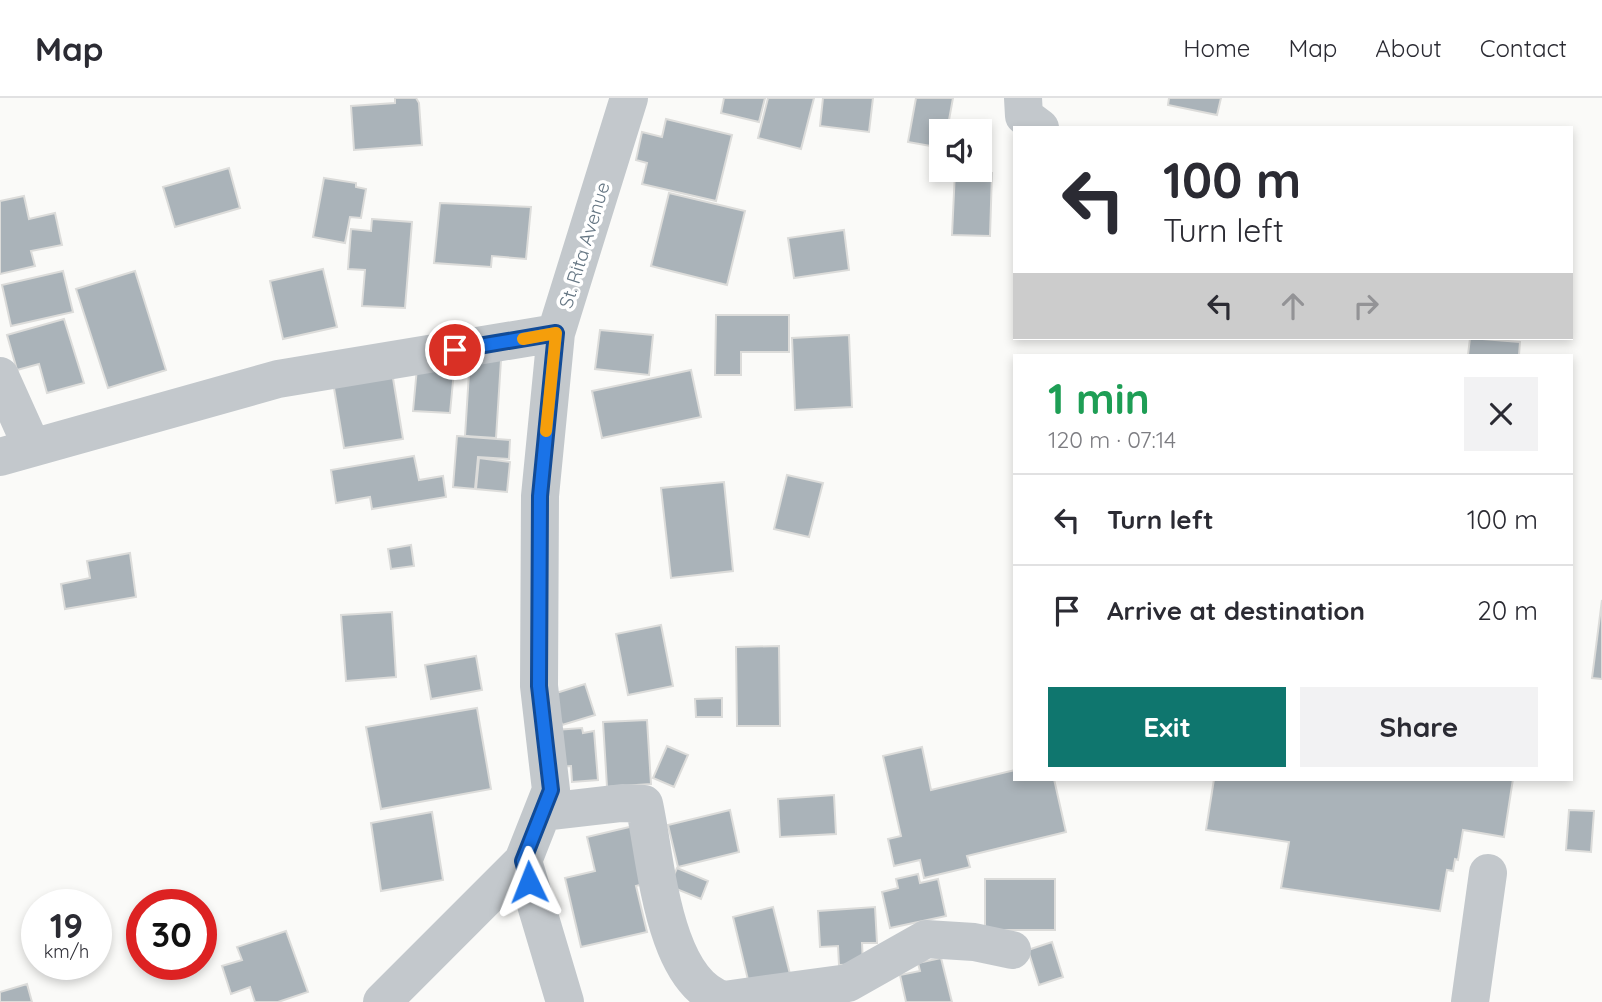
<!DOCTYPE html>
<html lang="en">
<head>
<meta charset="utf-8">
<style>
	body { margin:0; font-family:Quicksand,sans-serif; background:#f2f2f3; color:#2b2b33; height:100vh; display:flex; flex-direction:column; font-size:26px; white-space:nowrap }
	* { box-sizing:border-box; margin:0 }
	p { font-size:23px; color:#7c7c81 }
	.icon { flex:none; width:38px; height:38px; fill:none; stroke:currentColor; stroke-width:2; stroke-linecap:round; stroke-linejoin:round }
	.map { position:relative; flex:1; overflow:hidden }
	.side { position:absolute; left:1013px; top:256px; width:560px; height:427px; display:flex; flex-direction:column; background:#fff; border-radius:0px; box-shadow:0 4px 10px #0003 }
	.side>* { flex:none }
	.guide { position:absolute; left:1013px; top:28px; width:560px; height:214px; border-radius:0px; box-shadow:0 4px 10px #0003; background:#fff; color:#2b2b33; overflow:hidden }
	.fabs { position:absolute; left:929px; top:21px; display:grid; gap:14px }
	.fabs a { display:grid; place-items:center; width:63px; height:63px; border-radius:0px; background:#fff; box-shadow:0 4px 10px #0003; font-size:35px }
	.speed { position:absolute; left:21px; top:791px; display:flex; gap:14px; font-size:35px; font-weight:700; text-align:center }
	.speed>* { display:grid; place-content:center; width:91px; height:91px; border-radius:50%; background:#fff; box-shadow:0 4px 10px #0003; line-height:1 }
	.speed small { font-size:18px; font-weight:400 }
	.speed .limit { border:10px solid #d22; background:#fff; color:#111 }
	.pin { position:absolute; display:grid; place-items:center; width:60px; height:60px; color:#fff; margin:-30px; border:4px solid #fff; border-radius:50%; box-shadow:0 2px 7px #0007 }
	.me { position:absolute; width:77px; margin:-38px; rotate:358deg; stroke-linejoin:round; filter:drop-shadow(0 0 5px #0008) }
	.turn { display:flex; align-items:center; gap:24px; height:147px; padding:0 35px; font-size:32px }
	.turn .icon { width:91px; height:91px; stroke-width:2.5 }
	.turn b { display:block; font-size:49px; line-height:60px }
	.lanes { display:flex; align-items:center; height:66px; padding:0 35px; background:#0003; justify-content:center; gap:35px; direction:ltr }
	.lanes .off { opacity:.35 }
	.round { display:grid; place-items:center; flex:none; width:74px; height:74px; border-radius:0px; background:#f2f2f3 }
	.head { display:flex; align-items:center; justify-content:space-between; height:119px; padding:0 35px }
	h1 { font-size:42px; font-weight:700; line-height:52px; color:#1e9e55 }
	.cta { display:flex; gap:14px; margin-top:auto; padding:14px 35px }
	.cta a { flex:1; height:80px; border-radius:0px; background:#0f766e; color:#fff; font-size:28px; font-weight:700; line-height:80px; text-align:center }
	.cta a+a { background:#f2f2f3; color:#2b2b33 }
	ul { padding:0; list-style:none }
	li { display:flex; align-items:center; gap:21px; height:91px; padding:0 35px; border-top:2px solid #e1e1e2 }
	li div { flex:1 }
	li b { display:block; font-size:26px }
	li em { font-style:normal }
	header { display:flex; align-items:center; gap:42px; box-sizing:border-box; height:98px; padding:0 35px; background:#fff; border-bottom:2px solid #e1e1e2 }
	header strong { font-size:33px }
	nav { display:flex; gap:38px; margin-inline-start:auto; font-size:24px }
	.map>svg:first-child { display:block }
	.building { fill:#aab3b9; stroke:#dcdcda; stroke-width:2 }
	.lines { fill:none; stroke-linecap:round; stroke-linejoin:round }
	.minor { stroke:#c3c8cc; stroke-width:38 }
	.route-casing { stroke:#114b97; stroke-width:18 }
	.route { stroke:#1a73e8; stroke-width:12 }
	.slow { stroke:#f59e0b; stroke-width:12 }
	.labels { text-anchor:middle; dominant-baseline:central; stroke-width:7; stroke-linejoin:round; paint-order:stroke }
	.street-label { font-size:19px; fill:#657683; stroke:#fff }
</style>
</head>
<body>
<header>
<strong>Map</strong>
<nav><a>Home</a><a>Map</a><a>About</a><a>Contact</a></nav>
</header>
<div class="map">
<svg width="1602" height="904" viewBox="0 0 1602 904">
	<rect width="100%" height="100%" fill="#fafaf8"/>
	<path class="building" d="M 395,0 L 416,0 L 419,5 L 422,47 L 354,52 L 351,8 L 395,5 Z
		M 724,0 L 765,0 L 759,24 L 721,15 Z
		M 768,0 L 814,0 L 801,51 L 758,40 Z
		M 823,0 L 873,0 L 869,34 L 820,28 Z
		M 916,0 L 953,0 L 947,33 L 942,33 L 942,50 L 908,44 Z
		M 1169,0 L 1221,0 L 1217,17 L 1168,7 Z
		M 666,21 L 732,37 L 716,103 L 642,86 L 647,65 L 636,62 L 642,34 L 662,39 Z
		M 229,70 L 240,110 L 175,129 L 163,89 Z
		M 955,73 L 992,75 L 990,138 L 952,137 Z
		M 324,80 L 356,85 L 356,89 L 366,91 L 361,120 L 350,119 L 345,145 L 313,139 Z
		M 669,95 L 745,113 L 727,187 L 651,168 Z
		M 24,98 L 29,121 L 55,115 L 62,147 L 31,153 L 35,168 L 0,176 L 0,103 Z
		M 440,105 L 531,109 L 526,161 L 492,158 L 491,169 L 434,165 Z
		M 372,121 L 412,124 L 405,210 L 362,208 L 365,172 L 348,171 L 351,131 L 371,133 Z
		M 844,132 L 849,172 L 794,180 L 788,140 Z
		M 323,171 L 337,229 L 283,241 L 270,183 Z
		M 63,173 L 73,214 L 11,228 L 2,187 Z
		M 135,173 L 166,272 L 108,290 L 76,191 Z
		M 716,217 L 789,217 L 789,254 L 741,254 L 741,277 L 715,277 Z
		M 64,221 L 84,285 L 47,295 L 39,266 L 17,272 L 7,237 Z
		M 600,232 L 653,237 L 649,277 L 595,271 Z
		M 849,237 L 852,309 L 795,312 L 792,240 Z
		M 1470,240 L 1520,244 L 1519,257 L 1468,257 Z
		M 418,259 L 455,262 L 450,315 L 413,313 Z
		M 470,259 L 501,262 L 496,340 L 465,338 Z
		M 691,272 L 701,319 L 602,340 L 592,293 Z
		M 392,274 L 403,341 L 344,350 L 333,284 Z
		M 457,338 L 510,342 L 509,361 L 478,359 L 475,391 L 453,389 Z
		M 414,358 L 419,382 L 443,378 L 446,399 L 372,411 L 370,399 L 336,405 L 331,372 Z
		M 479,360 L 510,364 L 507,394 L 476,391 Z
		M 787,377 L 823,385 L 809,439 L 774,431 Z
		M 724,384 L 733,473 L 671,480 L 661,390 Z
		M 411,447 L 414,468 L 391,471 L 388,451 Z
		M 130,455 L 136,499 L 65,511 L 61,486 L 90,480 L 87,463 Z
		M 1602,502 L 1602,581 L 1592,580 Z
		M 392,514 L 396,579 L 346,583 L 341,517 Z
		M 661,527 L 673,588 L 628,597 L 616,536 Z
		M 779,548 L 780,628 L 737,628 L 736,549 Z
		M 476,558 L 482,592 L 431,601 L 425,567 Z
		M 585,586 L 595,617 L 562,627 L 553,596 Z
		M 722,600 L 722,619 L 696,619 L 695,601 Z
		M 477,610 L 491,691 L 381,711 L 366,629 Z
		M 647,622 L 651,686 L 607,689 L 603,624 Z
		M 582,630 L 583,635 L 594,633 L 598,682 L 572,684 L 571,668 L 558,669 L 555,632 Z
		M 667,648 L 688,657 L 674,689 L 653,680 Z
		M 922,649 L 931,692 L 1015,672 L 1015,681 L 1054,681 L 1066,734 L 967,758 L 970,769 L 924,780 L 920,762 L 894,768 L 888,741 L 901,738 L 883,658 Z
		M 1214,681 L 1513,681 L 1504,739 L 1463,732 L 1458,762 L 1455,761 L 1453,773 L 1447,772 L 1440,813 L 1281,790 L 1289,744 L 1206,732 Z
		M 834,697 L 836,736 L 780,739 L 778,701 Z
		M 730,712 L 739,754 L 678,769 L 668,727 Z
		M 1569,712 L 1594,713 L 1591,754 L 1566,752 Z
		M 432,714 L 443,782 L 381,793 L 371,725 Z
		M 638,727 L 651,784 L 636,788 L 647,834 L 581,849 L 565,780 L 595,773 L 587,739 Z
		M 677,770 L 708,783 L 701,801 L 669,788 Z
		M 918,776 L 920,785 L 938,781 L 946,818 L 890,830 L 882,794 L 898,790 L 896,781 Z
		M 985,781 L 1055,781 L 1055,832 L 985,832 Z
		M 773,809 L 790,876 L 749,886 L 733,819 Z
		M 875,809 L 877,845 L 862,845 L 863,866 L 839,867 L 838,848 L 820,849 L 818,813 Z
		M 286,833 L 308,894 L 278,904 L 255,904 L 250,889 L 231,896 L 222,868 L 242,862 L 237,849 Z
		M 1052,844 L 1063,879 L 1039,887 L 1028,852 Z
		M 941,860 L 952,904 L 906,904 L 900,877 L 920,873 L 918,865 Z
		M 27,886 L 32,904 L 0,904 L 0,894 Z"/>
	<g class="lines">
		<path class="minor" d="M 1023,0 L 1024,18 L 1040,30
			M 0,278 L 31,347
			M 0,359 L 278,281 L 556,235
			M 544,714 L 622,705 L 644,706 C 656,759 662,884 724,902 L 848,885 L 926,841 L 974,844 L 1012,852
			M 523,763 L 565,904
			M 382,904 L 523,763 L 551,692 L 539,588 L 540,398 L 556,235 L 629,0
			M 1470,904 L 1488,775"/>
	</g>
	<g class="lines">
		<g class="route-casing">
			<path id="route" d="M 455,252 L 556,235 L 540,398 L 539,588 L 551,692 L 523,763 L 529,784"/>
		</g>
		<use href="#route" class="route"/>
		<path class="slow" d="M 523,241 L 556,235 L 546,333"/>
	</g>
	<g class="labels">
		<g class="street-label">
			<text transform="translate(584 147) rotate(-73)">St. Rita Avenue</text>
		</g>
	</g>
</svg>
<div class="fabs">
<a><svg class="icon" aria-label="sound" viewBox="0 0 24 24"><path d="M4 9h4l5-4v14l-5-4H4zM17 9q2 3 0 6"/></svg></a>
</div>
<div class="speed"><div>19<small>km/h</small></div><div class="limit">30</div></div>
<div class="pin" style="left:455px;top:252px;background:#d93025"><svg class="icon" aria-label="arrive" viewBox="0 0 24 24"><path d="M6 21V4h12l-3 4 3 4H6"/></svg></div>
<svg class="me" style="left:529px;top:784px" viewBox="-20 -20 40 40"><path d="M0-17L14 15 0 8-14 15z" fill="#1a73e8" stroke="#fff" stroke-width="4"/></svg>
<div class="guide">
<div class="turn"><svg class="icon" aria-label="left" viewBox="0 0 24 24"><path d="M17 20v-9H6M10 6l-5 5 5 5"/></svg><div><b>100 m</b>Turn left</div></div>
<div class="lanes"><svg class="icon" aria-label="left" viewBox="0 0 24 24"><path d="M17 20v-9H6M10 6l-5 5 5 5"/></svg><svg class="icon off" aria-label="ahead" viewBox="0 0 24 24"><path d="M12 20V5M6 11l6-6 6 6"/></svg><svg class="icon off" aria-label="right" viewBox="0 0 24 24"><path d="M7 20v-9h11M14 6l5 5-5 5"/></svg></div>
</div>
<section class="side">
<div class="head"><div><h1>1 min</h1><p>120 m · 07:14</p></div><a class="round"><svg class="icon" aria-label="close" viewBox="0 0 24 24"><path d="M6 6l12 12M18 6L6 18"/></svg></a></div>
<ul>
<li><svg class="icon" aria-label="left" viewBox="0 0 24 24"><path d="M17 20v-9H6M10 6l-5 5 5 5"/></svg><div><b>Turn left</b></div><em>100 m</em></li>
<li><svg class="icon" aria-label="arrive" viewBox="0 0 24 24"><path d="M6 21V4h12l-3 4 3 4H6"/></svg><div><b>Arrive at destination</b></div><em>20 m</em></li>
</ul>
<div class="cta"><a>Exit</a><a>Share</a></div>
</section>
</div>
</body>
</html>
